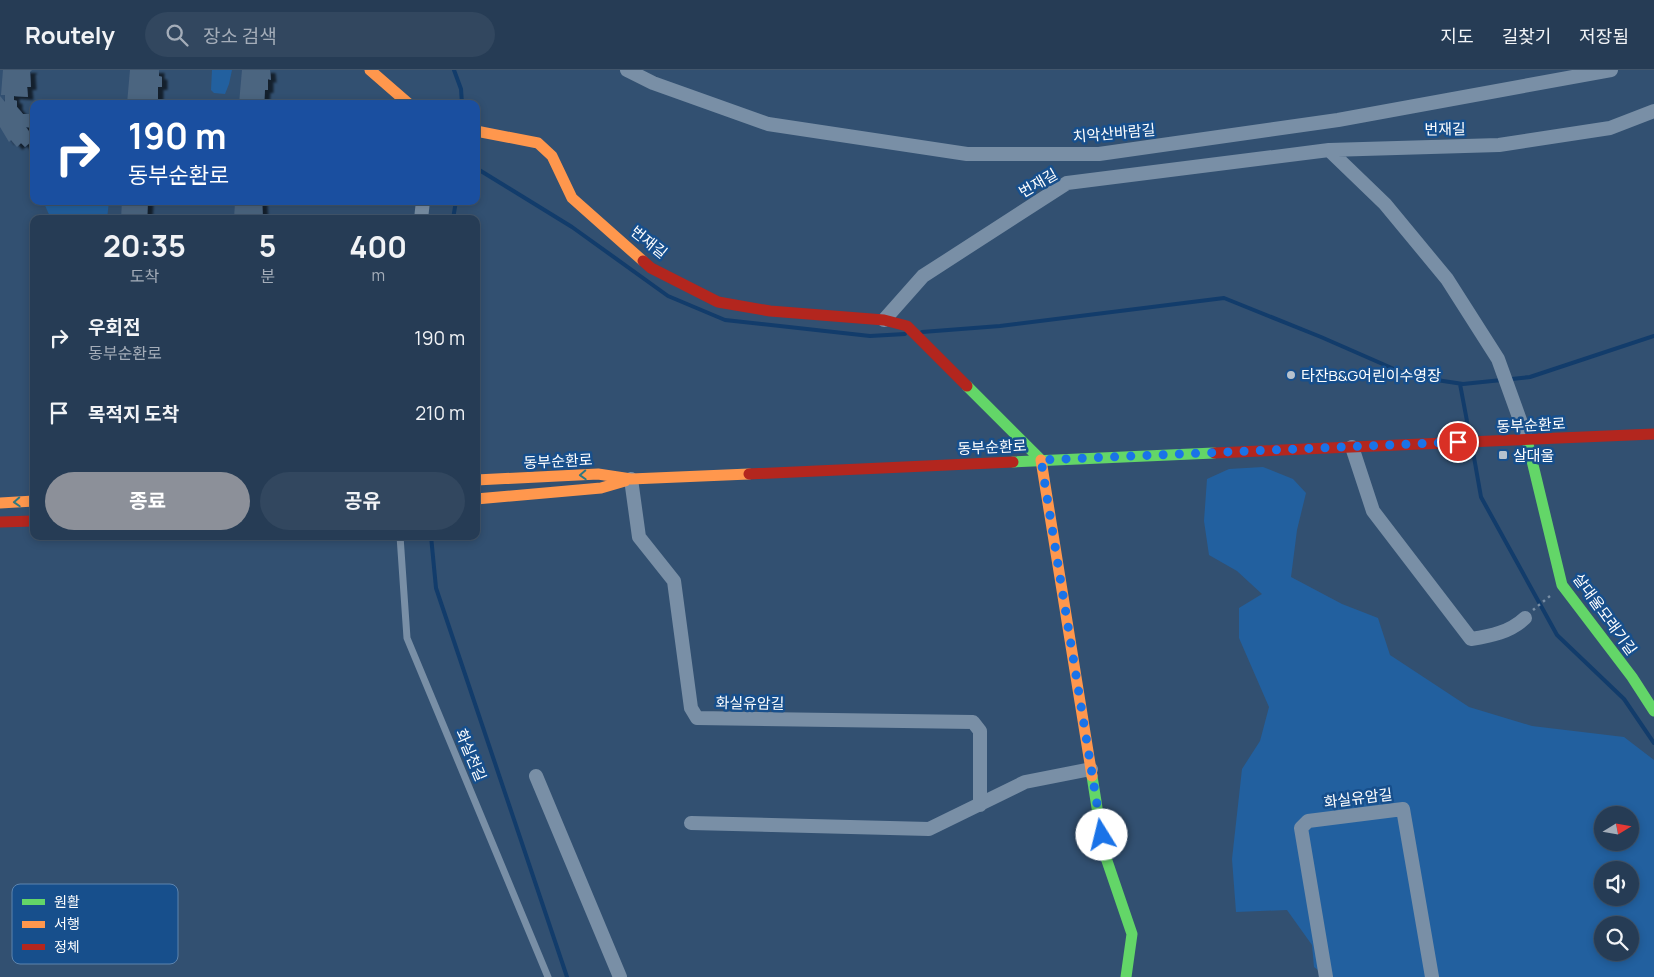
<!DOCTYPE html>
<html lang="ko">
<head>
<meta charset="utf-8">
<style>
	body { margin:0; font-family:Manrope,"Noto Sans KR",sans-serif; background:#32475f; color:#f1f3f6; height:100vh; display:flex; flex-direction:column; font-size:19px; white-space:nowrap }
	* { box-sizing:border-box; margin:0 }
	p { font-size:16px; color:#a4adb9 }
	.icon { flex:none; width:28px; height:28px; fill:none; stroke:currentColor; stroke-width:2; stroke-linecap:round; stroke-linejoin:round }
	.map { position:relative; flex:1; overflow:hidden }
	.panel { position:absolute; left:30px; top:145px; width:450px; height:325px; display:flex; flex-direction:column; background:#263c55; border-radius:10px; box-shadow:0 2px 8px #0003,0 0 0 1px #42566c }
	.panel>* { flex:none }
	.top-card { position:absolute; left:30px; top:30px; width:450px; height:105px; border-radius:10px; box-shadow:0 2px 8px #0003,0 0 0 1px #42566c; background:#1a4fa0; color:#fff; overflow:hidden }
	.needle { width:32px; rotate:79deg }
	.controls { position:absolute; left:1594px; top:736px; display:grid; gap:10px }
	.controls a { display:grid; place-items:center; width:45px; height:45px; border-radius:50%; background:#263c55; box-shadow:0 2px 8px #0003,0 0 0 1px #42566c; font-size:25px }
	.pin { position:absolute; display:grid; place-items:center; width:42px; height:42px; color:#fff; margin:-21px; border:2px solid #fff; border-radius:50%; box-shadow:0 1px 5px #0007 }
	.me { position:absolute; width:55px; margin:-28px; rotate:351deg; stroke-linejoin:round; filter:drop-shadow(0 0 4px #0008) }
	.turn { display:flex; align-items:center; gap:18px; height:105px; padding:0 15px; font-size:22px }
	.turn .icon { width:65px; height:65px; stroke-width:2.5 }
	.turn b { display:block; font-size:35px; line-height:42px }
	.eta { display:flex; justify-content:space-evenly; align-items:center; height:85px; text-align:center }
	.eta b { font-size:30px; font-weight:700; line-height:35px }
	.primary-button { display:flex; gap:10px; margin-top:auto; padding:10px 15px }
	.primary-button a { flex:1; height:58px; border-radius:30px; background:#8c9099; color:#fff; font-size:20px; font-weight:700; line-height:58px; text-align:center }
	.primary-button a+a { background:#32475f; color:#f1f3f6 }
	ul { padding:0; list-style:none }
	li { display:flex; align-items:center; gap:15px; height:75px; padding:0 15px }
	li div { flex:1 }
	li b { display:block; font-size:19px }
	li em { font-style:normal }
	header { display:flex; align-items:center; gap:30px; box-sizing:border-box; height:70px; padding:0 25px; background:#263c55; border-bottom:1px solid #42566c }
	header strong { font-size:24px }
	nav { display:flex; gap:28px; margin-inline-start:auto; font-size:18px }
	.search { width:350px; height:45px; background:#32475f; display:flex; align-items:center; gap:12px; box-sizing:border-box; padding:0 18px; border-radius:28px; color:#a4adb9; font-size:19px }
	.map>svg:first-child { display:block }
	.green { fill:#22609f; fill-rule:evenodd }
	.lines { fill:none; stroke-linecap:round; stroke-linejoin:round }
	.stream { stroke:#123c6b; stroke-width:4 }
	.building { fill:#4c6580; filter:url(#shadow) }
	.path { stroke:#798fa6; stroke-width:2.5; stroke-dasharray:2.5 4; stroke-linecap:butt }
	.lane { stroke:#798fa6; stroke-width:7 }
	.street { stroke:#798fa6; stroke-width:14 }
	.fast { stroke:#63d668; stroke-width:11 }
	.slow { stroke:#ff974d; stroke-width:11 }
	.jam { stroke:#b3261e; stroke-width:11 }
	.oneway { stroke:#2e7881 }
	.route { stroke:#1a73e8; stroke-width:9; stroke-dasharray:0 16.2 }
	.poi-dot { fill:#b7c2cd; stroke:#174f8c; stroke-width:2 }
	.labels { text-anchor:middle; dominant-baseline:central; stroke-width:5; stroke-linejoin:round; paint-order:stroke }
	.street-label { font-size:15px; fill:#fff; stroke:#174f8c }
	.poi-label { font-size:15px; fill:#fff; stroke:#174f8c; text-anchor:start }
	.key { fill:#174f8c; stroke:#5d84ae; stroke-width:1 }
	.key-label { font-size:14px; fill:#fff }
</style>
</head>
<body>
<header>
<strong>Routely</strong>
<div class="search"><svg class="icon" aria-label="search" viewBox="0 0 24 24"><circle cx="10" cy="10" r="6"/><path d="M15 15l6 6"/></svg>장소 검색</div>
<nav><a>지도</a><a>길찾기</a><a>저장됨</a></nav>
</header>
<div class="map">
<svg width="1654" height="907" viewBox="0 0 1654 907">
	<defs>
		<filter id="shadow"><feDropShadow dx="5.5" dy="3" stdDeviation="1" flood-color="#0009"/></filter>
	</defs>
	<rect width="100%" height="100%" fill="#325071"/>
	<path class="green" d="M 212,0 L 232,0 L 229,14 L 225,24 L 214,23 L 211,20 Z
		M 43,131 L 109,131 L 107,149 L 51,149 Z
		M 1263,397 L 1293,409 L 1306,423 L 1297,460 L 1291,507 L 1342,534 L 1378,548 L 1390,585 L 1469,637 L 1532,656 L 1624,667 L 1654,690 L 1654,907 L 1327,907 L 1314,897 L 1312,875 L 1287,840 L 1236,842 L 1232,789 L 1242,699 L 1260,671 L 1269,637 L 1239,568 L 1239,538 L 1262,524 L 1237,501 L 1209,485 L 1204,451 L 1207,409 L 1229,399 ZM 1602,745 L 1630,745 L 1630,772 L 1602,772 ZM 1602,800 L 1630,800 L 1630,828 L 1602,828 ZM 1602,855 L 1630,855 L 1630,882 L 1602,882 Z"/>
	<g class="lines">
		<path class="stream" d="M 454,0 L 461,19 L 462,34
			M 476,98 L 572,157 L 668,226 L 725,250 L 870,266 L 905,264
			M 453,149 L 456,131
			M 922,262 L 1000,256 L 1224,228 L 1321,267 L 1410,306 L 1463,314 L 1530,307 L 1654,266
			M 1460,314 L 1470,367
			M 1472,376 L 1481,427 L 1557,565 L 1624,629 L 1654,673
			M 431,466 L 436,518 L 567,907"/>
	</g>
	<path class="building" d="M 3,0 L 32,0 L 30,2 L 31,17 L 27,17 L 28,27 L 14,26 L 14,30 L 17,31 L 17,37 L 23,44 L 34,44 L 34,58 L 26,57 L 34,69 L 25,77 L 21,73 L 17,77 L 11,70 L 9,72 L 0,57 L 0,26 L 5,32 L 5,25 L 1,25 Z
		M 130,0 L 159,0 L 159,6 L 162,7 L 162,17 L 158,17 L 158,34 L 127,34 Z
		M 242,0 L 270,0 L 271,10 L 268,9 L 268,20 L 265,20 L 264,34 L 239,34 Z
		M 122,131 L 148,131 L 147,149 L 121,149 Z
		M 231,131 L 262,131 L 263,149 L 234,149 L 235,133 Z"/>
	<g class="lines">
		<path class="path" d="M 1533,540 L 1550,526"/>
		<path class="lane" d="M 400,466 L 407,568 L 548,907"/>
		<path class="street" d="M 627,0 L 653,13 L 768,54 L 967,84 L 1099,84 L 1338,50 L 1611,0
			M 1329,80 L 1385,134 L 1447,209 L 1498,289 L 1525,364
			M 421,149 L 423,131
			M 884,250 L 923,206 L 1067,113 L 1329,80 L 1499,75 L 1610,58 L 1654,41
			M 1352,377 L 1373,441 L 1471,569 C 1491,566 1510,562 1525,548
			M 631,409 L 639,467 L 674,511 L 691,638 L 697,648 L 973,652 L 980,661 L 980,735
			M 536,706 L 620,907
			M 691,753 L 929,759 L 1025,712 L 1091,699
			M 1326,907 L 1301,758 L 1308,751 L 1403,739 L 1432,907"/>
		<path class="fast" d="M 967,316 L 1041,390
			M 1527,370 L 1562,515 L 1632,607 L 1654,641
			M 1013,392 L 1214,383
			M 1092,706 L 1104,782 L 1132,864 L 1126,907"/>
		<path class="slow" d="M 370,0 L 409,34
			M 476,61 L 538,73 L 552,86 L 572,128 L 643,191
			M 1041,390 L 1092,706
			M 476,410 L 598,404 L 631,409 L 749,404
			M 476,429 L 601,418 L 625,411
			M 0,433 L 34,431"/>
		<path class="jam" d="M 643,191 L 651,198 L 718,232 L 770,241 L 884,250 L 907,256 L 967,316
			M 1214,383 L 1654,364
			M 749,404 L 1013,392
			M 0,452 L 34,451"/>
	</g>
	<defs><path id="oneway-chevron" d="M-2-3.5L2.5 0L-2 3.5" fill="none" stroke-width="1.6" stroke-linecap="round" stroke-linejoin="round" transform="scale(1.25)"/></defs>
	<g class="oneway">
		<use href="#oneway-chevron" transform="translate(583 405) rotate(177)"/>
		<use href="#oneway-chevron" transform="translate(17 432) rotate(177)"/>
	</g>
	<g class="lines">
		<path class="route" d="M 1102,765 L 1041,390 L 1458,372"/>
	</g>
	<g class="poi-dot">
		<circle cx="1291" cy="305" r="5"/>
		<rect x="1498" y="380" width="10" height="10" rx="2.5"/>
	</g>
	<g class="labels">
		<g class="street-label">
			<text transform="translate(1445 59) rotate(-1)">번재길</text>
			<text transform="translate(1114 63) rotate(-5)">치악산바람길</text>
			<text transform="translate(1038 113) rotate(-30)">번재길</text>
			<text transform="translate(649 172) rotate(39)">번재길</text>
			<text transform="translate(1531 355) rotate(-3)">동부순환로</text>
			<text transform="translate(992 377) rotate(-3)">동부순환로</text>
			<text transform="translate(558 391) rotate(-3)">동부순환로</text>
			<text transform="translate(1605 544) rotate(54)">살대울모래기길</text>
			<text transform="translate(750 633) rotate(1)">화실유암길</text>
			<text transform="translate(471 685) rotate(67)">화실천길</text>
			<text transform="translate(1358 728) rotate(-7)">화실유암길</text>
		</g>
		<g class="poi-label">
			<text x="1301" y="305">타잔B&amp;G어린이수영장</text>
			<text x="1513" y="385">살대울</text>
		</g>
	</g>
	<rect x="12" y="814" width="166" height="80" rx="8" class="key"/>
	<rect x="22" y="829" width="23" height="6" fill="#63d668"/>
	<rect x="22" y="851" width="23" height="7" fill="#ff974d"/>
	<rect x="22" y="874" width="23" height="6" fill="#b3261e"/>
	<g class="key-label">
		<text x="54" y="837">원활</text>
		<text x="54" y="859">서행</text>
		<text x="54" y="882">정체</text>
	</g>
</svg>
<div class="controls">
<a><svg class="needle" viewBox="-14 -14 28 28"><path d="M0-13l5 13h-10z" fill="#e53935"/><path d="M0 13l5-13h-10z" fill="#a4adb9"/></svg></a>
<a><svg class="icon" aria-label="sound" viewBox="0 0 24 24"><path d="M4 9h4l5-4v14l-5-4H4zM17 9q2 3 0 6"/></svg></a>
<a><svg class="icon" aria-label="search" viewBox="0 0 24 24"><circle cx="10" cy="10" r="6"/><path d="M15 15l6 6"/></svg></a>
</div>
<div class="pin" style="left:1458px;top:372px;background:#d93025"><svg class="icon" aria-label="arrive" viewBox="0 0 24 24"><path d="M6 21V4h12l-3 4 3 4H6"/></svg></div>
<svg class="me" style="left:1102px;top:765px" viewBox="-20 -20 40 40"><circle r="19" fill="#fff"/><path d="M0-13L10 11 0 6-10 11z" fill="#1a73e8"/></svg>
<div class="top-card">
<div class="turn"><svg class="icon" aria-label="right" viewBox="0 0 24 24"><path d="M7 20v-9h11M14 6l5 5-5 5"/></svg><div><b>190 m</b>동부순환로</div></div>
</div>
<section class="panel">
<div class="eta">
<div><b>20:35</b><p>도착</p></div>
<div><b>5</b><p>분</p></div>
<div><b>400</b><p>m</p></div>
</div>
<ul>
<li><svg class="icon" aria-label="right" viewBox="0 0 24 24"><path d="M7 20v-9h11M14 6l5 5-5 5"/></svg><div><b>우회전</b><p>동부순환로</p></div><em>190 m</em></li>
<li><svg class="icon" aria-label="arrive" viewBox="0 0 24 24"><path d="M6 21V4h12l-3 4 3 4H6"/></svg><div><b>목적지 도착</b></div><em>210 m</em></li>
</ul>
<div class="primary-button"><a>종료</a><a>공유</a></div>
</section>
</div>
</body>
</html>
